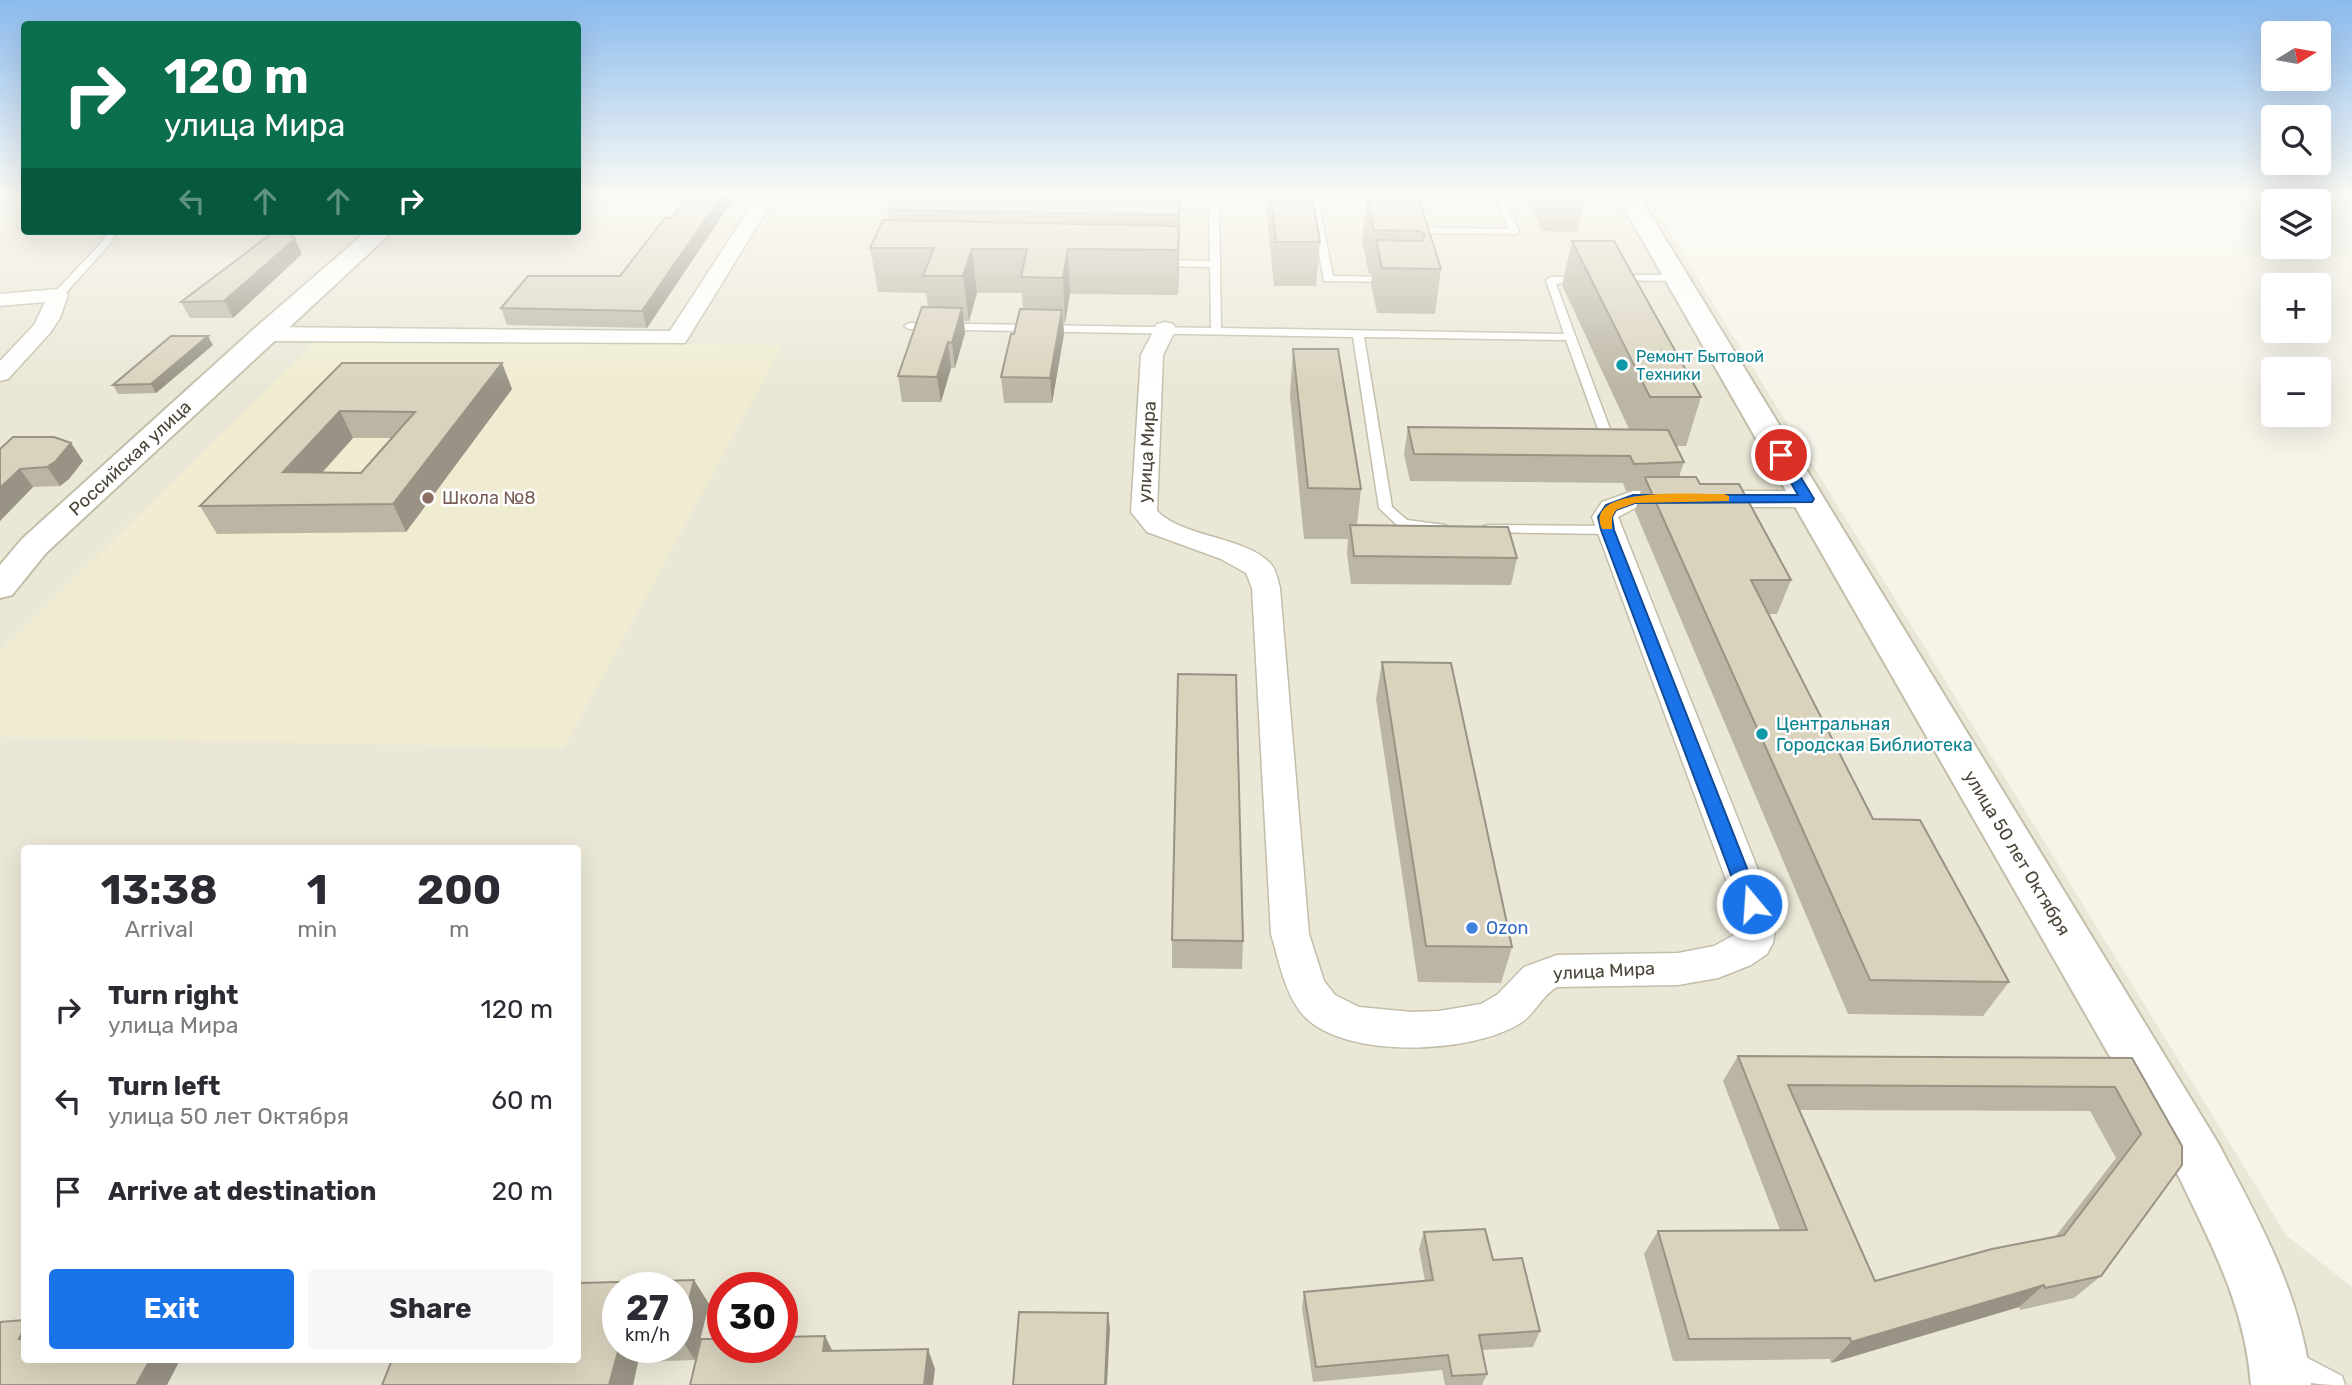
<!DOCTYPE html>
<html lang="en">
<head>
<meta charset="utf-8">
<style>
	body { margin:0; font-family:Rubik,sans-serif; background:#f7f7f7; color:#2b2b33; height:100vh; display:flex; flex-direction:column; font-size:26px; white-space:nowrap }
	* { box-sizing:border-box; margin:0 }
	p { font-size:23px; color:#7c7c81 }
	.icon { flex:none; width:38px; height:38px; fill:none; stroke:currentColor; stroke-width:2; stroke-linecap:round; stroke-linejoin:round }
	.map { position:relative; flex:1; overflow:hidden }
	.drawer { position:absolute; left:21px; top:845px; width:560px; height:518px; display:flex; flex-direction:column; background:#fff; border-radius:7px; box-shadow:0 7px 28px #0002 }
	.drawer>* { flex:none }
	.banner { position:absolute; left:21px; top:21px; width:560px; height:214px; border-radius:7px; box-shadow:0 7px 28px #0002; background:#0b6e4f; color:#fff; overflow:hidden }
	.needle { width:46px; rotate:79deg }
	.fabs { position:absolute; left:2261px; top:21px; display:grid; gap:14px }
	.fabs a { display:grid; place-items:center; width:70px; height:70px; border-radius:7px; background:#fff; box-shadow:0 7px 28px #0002; font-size:35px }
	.speed { position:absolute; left:602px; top:1272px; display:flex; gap:14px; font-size:35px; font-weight:700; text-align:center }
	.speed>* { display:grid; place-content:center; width:91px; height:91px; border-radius:50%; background:#fff; box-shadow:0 7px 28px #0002; line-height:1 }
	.speed small { font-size:18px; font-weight:400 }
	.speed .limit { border:10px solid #d22; background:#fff; color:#111 }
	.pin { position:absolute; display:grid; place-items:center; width:60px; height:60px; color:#fff; margin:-30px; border:4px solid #fff; border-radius:50%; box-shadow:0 2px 7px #0007 }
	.me { position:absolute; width:77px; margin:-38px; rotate:342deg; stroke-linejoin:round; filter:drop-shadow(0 0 5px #0008) }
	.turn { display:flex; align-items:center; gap:24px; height:147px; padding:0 28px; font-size:32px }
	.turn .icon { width:91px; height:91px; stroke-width:2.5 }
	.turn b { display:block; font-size:49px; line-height:60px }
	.lanes { display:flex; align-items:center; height:66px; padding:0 28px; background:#0003; justify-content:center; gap:35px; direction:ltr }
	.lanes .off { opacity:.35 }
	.eta { display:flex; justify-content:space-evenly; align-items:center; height:119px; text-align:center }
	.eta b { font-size:42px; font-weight:700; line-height:49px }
	.button { display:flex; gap:14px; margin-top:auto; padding:14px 28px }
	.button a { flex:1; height:80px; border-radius:7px; background:#1a73e8; color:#fff; font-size:28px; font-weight:700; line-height:80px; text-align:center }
	.button a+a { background:#f7f7f7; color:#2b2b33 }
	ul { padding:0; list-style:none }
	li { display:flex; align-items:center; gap:21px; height:91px; padding:0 28px }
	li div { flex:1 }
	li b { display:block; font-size:26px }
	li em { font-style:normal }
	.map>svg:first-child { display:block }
	.residential { fill:#eae7d6; fill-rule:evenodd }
	.education { fill:#f0ecd1 }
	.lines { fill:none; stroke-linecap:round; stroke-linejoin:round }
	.service-casing { stroke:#c2beaa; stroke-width:3 }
	.minor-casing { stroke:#c2beaa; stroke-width:3 }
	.tertiary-casing { stroke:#c2beaa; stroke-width:4 }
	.service { fill:#fff; fill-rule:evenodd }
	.minor { fill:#fff; fill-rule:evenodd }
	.tertiary { fill:#fff; fill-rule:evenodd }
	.wall { fill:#bbb5a3; fill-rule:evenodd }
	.shaded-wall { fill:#989384 }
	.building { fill:#d9d2bd; stroke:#989384; stroke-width:2; fill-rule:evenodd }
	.route { fill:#1a73e8; stroke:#114b97; stroke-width:2 }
	.slow { fill:#f59e0b }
	.culture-dot { fill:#0f9aa8; stroke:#fff; stroke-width:2.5 }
	.education-dot { fill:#8d6e63; stroke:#fff; stroke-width:2.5 }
	.shop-dot { fill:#3f7fe0; stroke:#fff; stroke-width:2.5 }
	.labels { text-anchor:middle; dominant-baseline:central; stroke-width:5; stroke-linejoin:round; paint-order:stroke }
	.far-culture-label { font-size:16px; fill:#0d838f; stroke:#fff; text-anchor:start }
	.street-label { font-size:18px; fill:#4a4536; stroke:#fff }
	.education-label { font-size:18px; fill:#785e54; stroke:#fff; text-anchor:start }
	.culture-label { font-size:18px; fill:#0d838f; stroke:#fff; text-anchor:start }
	.shop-label { font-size:18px; fill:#366cbe; stroke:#fff; text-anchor:start }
</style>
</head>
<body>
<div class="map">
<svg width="2352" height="1385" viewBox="0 0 2352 1385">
	<rect width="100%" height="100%" fill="#f6f4e9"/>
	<path class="residential" d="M 0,194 L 24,194 L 24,231 L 578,231 L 578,194 L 1646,194 L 2286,1235 L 2352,1287 L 2352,1385 L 0,1385 ZM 24,849 L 578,849 L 578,1360 L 24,1360 ZM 618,1288 L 677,1288 L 677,1348 L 618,1348 ZM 723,1288 L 782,1288 L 782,1348 L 723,1348 Z"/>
	<path class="education" d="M 319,338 L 782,346 L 564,748 L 0,737 L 0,651 Z"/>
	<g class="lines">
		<g class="service-casing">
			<path id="service" d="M 1205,194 L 1211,194 L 1219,205 L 1221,328 L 1564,334 L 1546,280 L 1551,277 L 1587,276 L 1587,280 L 1556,284 L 1610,429 L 1604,433 L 1598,429 L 1566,340 L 1364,337 L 1392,507 L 1407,520 L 1445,525 L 1452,529 L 1445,533 L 1403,527 L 1398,526 L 1379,508 L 1353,337 L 909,329 L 904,326 L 909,323 L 1211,328 L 1210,267 L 1157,266 L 1152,263 L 1157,260 L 1210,261 L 1209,208 L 1158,207 L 1153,204 L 1158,201 L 1207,202 Z
				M 1308,194 L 1317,194 L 1333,276 L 1393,277 L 1397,278 L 1397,282 L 1324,281 Z
				M 1494,194 L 1504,194 L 1519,232 L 1517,234 L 1411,233 L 1406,230 L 1411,227 L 1508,229 Z
				M 108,231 L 118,231 L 109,245 L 62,297 L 54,297 L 54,293 L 102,242 Z
				M 1613,275 L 1676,275 L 1681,278 L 1676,281 L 1609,280 L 1608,278 Z
				M 1489,525 L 1608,526 L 1615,530 L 1608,534 L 1484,532 L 1482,529 L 1484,526 Z
				M 2292,1350 L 2342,1376 L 2345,1385 C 2322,1385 2290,1385 2280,1362 L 2283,1353 Z"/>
		</g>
		<g class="minor-casing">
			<path id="minor" d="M 759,194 L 777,194 L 685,343 L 264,341 L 256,339 L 253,334 L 256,329 L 264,327 L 670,331 Z
				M 58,289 L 65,291 L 68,295 L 60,318 L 50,333 L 8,379 L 0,381 L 0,361 L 34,325 L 45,302 L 0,306 L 0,294 Z
				M 1165,322 L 1173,324 L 1176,329 L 1163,355 L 1157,511 C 1184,538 1243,536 1270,563 C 1276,569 1278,580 1280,588 L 1309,934 L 1324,981 L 1335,995 L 1359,1007 L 1412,1012 L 1439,1011 L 1481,1004 L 1498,994 L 1524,967 L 1557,955 L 1678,953 L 1714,946 L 1736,934 L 1738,923 L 1728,885 L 1592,517 L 1602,502 L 1633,491 L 1807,491 L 1816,493 L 1820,499 L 1816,505 L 1807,507 L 1637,507 L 1618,517 L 1764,885 L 1776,923 L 1773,943 L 1767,954 L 1751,965 L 1718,978 L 1678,985 L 1557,987 C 1541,996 1535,1015 1519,1024 C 1472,1053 1347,1060 1305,1017 C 1285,996 1279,961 1271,934 L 1252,588 L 1246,573 L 1221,559 L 1147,532 L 1131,512 L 1141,355 L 1157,324 Z"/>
		</g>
		<g class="tertiary-casing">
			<path id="tertiary" d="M 1616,194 L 1638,194 L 2218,1143 C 2259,1220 2302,1296 2311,1385 L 2251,1385 C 2245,1307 2213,1248 2180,1179 Z
				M 367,231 L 393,231 L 46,553 L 12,595 L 0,598 L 0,565 L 22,539 L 255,328 Z"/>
		</g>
		<use href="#service" class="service"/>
		<use href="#minor" class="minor"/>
		<use href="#tertiary" class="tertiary"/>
	</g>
	<path class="wall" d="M 691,194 L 743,194 L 742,195 L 736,195 L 647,328 L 507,325 L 501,308 L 620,276 L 672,218 Z
		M 1265,194 L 1312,194 L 1320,242 L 1316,286 L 1274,286 Z
		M 1525,194 L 1585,194 L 1577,232 L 1542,231 Z
		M 1367,198 L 1419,199 L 1441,269 L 1435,314 L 1377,313 L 1371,284 L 1372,274 L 1369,274 L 1362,241 Z
		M 888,210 L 1180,215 L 1178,295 L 1070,294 L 1065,323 L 1063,323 L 1064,334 L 1052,403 L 1004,403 L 1001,377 L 1014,334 L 1023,309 L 1022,293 L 977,293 L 969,321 L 964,321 L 965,333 L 955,368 L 951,368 L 941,402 L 902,402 L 898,376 L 928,307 L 926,293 L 878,292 L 870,248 L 889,220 Z
		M 1572,241 L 1701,397 L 1686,446 L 1676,446 L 1684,462 L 1679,477 L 1700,484 L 1791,580 L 1777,614 L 1768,614 L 1873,819 L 2009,982 L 1983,1016 L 1848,1014 L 1635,511 L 1641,490 L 1626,491 L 1623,483 L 1410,481 L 1404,454 L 1408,427 L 1629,429 L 1562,285 Z
		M 302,254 L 233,318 L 190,318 L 181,302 Z
		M 213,345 L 156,393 L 118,394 L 113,385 Z
		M 1293,349 L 1361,489 L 1357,525 L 1517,558 L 1511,585 L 1351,584 L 1347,553 L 1348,539 L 1304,539 L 1290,396 Z
		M 342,363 L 502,363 L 512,389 L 406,532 L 217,534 L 200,506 ZM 353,438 L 392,438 L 361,473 L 322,473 Z
		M 71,443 L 83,461 L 69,479 L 60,486 L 33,487 L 0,521 L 0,449 Z
		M 1382,662 L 1512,947 L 1501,983 L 1418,982 L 1376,699 Z
		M 1172,940 L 1243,941 L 1242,969 L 1172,968 Z
		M 1738,1056 L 2132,1058 L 2182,1146 L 2101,1276 L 2074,1298 L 2020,1310 L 2019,1307 L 1831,1363 L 1830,1359 L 1673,1361 L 1644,1254 L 1658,1231 L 1780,1230 L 1723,1081 ZM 1799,1110 L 2090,1111 L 2116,1158 L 2055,1237 L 1875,1281 Z
		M 1424,1232 L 1493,1260 L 1540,1331 L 1533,1347 L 1482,1350 L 1487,1374 L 1482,1385 L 1445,1385 L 1442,1370 L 1313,1382 L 1302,1308 L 1304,1292 L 1425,1281 L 1419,1249 Z
		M 694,1280 L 709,1304 L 695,1360 L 638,1362 L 633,1385 L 382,1385 L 392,1360 L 578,1360 L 578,1292 L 580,1283 ZM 618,1288 L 677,1288 L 677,1348 L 618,1348 Z"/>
	<path class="shaded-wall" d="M 723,194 L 735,194 L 736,195 L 647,328 L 642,311 Z
		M 1180,194 L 1180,215 L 1179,258 L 1179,215 Z
		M 1179,226 L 1179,269 L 1178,295 L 1178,250 Z
		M 295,239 L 302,254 L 233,318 L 224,301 Z
		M 972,249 L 977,293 L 969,321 L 963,276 Z
		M 1068,249 L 1070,294 L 1065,323 L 1063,278 Z
		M 962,308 L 965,333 L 955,368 L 952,343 Z
		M 1062,310 L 1064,334 L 1052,403 L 1050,378 Z
		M 208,336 L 213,345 L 156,393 L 151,384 Z
		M 948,342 L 951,368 L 941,402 L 937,377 Z
		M 502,363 L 512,389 L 406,532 L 393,504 Z
		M 340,411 L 353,438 L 298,499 L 283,472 Z
		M 71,443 L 83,461 L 69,479 L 60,486 L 47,467 Z
		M 20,469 L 33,487 L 0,521 L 0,488 Z
		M 694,1280 L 709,1304 L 695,1360 L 680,1337 Z
		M 2044,1285 L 2019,1307 L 1831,1363 L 1851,1342 Z
		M 1108,1313 L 1110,1328 L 1107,1385 L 1105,1385 Z
		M 24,1329 L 24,1342 L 19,1339 Z
		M 825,1336 L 835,1356 L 823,1351 Z
		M 619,1348 L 627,1348 L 638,1362 L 633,1385 L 609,1385 Z
		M 928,1349 L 935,1369 L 933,1385 L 924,1385 Z
		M 150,1360 L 180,1360 L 167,1385 L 136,1385 Z"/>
	<path class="building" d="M 691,194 L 723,194 L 642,311 L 501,308 L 528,276 L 620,276 L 665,218 L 672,218 Z
		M 895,194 L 1180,194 L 1179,215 L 888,210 Z
		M 1271,194 L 1312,194 L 1320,242 L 1276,242 Z
		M 1367,198 L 1419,199 L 1441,269 L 1382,268 L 1376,240 L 1422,241 L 1425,234 L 1418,231 L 1374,230 Z
		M 883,220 L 1179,226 L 1178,250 L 1068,249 L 1063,278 L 1021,277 L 1027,249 L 972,249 L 963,276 L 923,276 L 934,248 L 870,248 Z
		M 275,231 L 288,231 L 295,239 L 224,301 L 181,302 Z
		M 1572,241 L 1614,241 L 1701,397 L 1650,397 Z
		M 922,307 L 962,308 L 952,343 L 948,342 L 937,377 L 898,376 Z
		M 1020,309 L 1062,310 L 1050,378 L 1001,377 L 1011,334 L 1014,334 Z
		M 171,336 L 208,336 L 151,384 L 113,385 Z
		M 1293,349 L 1338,349 L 1361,489 L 1308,488 Z
		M 342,363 L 502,363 L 393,504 L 200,506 ZM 340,411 L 415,412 L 361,473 L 283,472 Z
		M 1408,427 L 1668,430 L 1684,462 L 1634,464 L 1630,456 L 1414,454 Z
		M 13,437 L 54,437 L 71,443 L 56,461 L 47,467 L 20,469 L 0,488 L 0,449 Z
		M 1647,477 L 1696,477 L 1700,484 L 1739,484 L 1791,580 L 1751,580 L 1873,819 L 1920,820 L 2009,982 L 1870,980 L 1645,478 Z
		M 1350,525 L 1508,527 L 1517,558 L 1354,556 Z
		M 1382,662 L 1451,663 L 1512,947 L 1426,946 Z
		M 1178,674 L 1236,675 L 1243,941 L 1172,940 Z
		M 1738,1056 L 2132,1058 L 2182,1146 L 2182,1165 L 2101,1276 L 2045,1288 L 2044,1285 L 1851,1342 L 1850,1338 L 1689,1339 L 1658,1231 L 1807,1230 ZM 1788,1085 L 2115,1087 L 2141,1134 L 2064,1235 L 1992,1249 L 1875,1281 Z
		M 1485,1229 L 1493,1260 L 1522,1258 L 1540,1331 L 1479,1335 L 1487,1374 L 1452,1376 L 1448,1355 L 1316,1367 L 1304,1292 L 1433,1280 L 1424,1232 Z
		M 694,1280 L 680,1337 L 677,1337 L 677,1288 L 618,1288 L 619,1348 L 609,1385 L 382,1385 L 392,1360 L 578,1360 L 578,1292 L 580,1283 Z
		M 1019,1312 L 1108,1313 L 1105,1385 L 1013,1385 Z
		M 24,1320 L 24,1329 L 19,1339 L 24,1339 L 24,1360 L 150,1360 L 136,1385 L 0,1385 L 0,1322 Z
		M 825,1336 L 823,1351 L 928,1349 L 924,1385 L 690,1385 L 701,1339 L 723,1339 L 723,1348 L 782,1348 L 782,1337 Z"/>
	<linearGradient id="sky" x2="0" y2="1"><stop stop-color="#8bbbee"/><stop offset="0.5" stop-color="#fbfaf5"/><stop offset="1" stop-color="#fbfaf5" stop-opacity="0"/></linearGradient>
	<rect width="2352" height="388" fill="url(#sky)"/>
	<path class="route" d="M 1781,451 L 1787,455 L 1814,499 L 1812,502 L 1635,503 L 1616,510 L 1612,517 L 1614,530 L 1761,904 L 1758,910 L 1752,912 L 1745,910 L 1742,904 L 1601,530 L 1598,517 L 1606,505 L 1633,495 L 1798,495 L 1775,455 Z"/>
	<path class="slow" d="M 1724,494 L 1729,496 L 1729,501 L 1635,503 L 1616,510 L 1612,517 L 1612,529 L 1602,529 C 1581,484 1701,495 1724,494 Z"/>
	<g class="culture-dot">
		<circle cx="1622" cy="365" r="7"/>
		<circle cx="1762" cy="734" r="7"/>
	</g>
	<circle class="education-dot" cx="428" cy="498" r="7"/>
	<circle class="shop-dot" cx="1472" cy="928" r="7"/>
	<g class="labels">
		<g class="far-culture-label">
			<text x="1636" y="356">Ремонт Бытовой<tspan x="1636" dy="18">Техники</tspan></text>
		</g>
		<g class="street-label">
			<text transform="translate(1147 452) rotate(-87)">улица Мира</text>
			<text transform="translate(130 458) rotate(-43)">Российская улица</text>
			<text transform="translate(2017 853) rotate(59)">улица 50 лет Октября</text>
			<text transform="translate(1604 971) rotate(-3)">улица Мира</text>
		</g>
		<g class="education-label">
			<text x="442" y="498">Школа №8</text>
		</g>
		<g class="culture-label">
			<text x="1776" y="724">Центральная<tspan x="1776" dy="21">Городская Библиотека</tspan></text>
		</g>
		<g class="shop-label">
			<text x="1486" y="928">Ozon</text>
		</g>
	</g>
</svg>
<div class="fabs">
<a><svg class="needle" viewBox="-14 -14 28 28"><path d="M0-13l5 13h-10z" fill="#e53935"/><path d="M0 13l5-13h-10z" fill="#7c7c81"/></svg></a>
<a><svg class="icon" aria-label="search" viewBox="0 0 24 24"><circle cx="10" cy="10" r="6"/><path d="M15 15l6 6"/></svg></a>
<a><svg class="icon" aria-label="layers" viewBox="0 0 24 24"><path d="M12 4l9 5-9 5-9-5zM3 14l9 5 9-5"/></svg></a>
<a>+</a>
<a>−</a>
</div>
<div class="speed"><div>27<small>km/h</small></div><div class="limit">30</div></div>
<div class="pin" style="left:1781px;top:455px;background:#d93025"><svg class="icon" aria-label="arrive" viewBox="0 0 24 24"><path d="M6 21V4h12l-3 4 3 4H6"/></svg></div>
<svg class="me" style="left:1752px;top:904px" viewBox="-20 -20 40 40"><circle r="17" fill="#1a73e8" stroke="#fff" stroke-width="3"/><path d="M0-11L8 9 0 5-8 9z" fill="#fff"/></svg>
<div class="banner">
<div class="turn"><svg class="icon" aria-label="right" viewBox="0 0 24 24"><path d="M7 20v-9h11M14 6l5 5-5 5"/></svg><div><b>120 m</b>улица Мира</div></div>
<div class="lanes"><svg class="icon off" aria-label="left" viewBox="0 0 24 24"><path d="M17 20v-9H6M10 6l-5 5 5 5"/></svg><svg class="icon off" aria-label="ahead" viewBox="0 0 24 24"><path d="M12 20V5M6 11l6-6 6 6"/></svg><svg class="icon off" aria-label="ahead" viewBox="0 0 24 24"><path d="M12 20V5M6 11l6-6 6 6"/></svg><svg class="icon" aria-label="right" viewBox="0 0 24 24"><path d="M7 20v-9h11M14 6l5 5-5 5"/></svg></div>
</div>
<section class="drawer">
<div class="eta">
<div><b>13:38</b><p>Arrival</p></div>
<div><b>1</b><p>min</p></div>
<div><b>200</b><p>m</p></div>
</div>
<ul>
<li><svg class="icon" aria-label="right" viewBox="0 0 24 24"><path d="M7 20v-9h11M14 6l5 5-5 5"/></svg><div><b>Turn right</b><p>улица Мира</p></div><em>120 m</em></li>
<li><svg class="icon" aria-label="left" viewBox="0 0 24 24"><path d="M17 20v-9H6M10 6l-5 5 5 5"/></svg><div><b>Turn left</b><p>улица 50 лет Октября</p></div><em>60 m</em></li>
<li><svg class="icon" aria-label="arrive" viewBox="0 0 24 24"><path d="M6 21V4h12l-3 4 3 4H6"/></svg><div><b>Arrive at destination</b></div><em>20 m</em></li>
</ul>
<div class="button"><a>Exit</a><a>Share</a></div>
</section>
</div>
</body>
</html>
